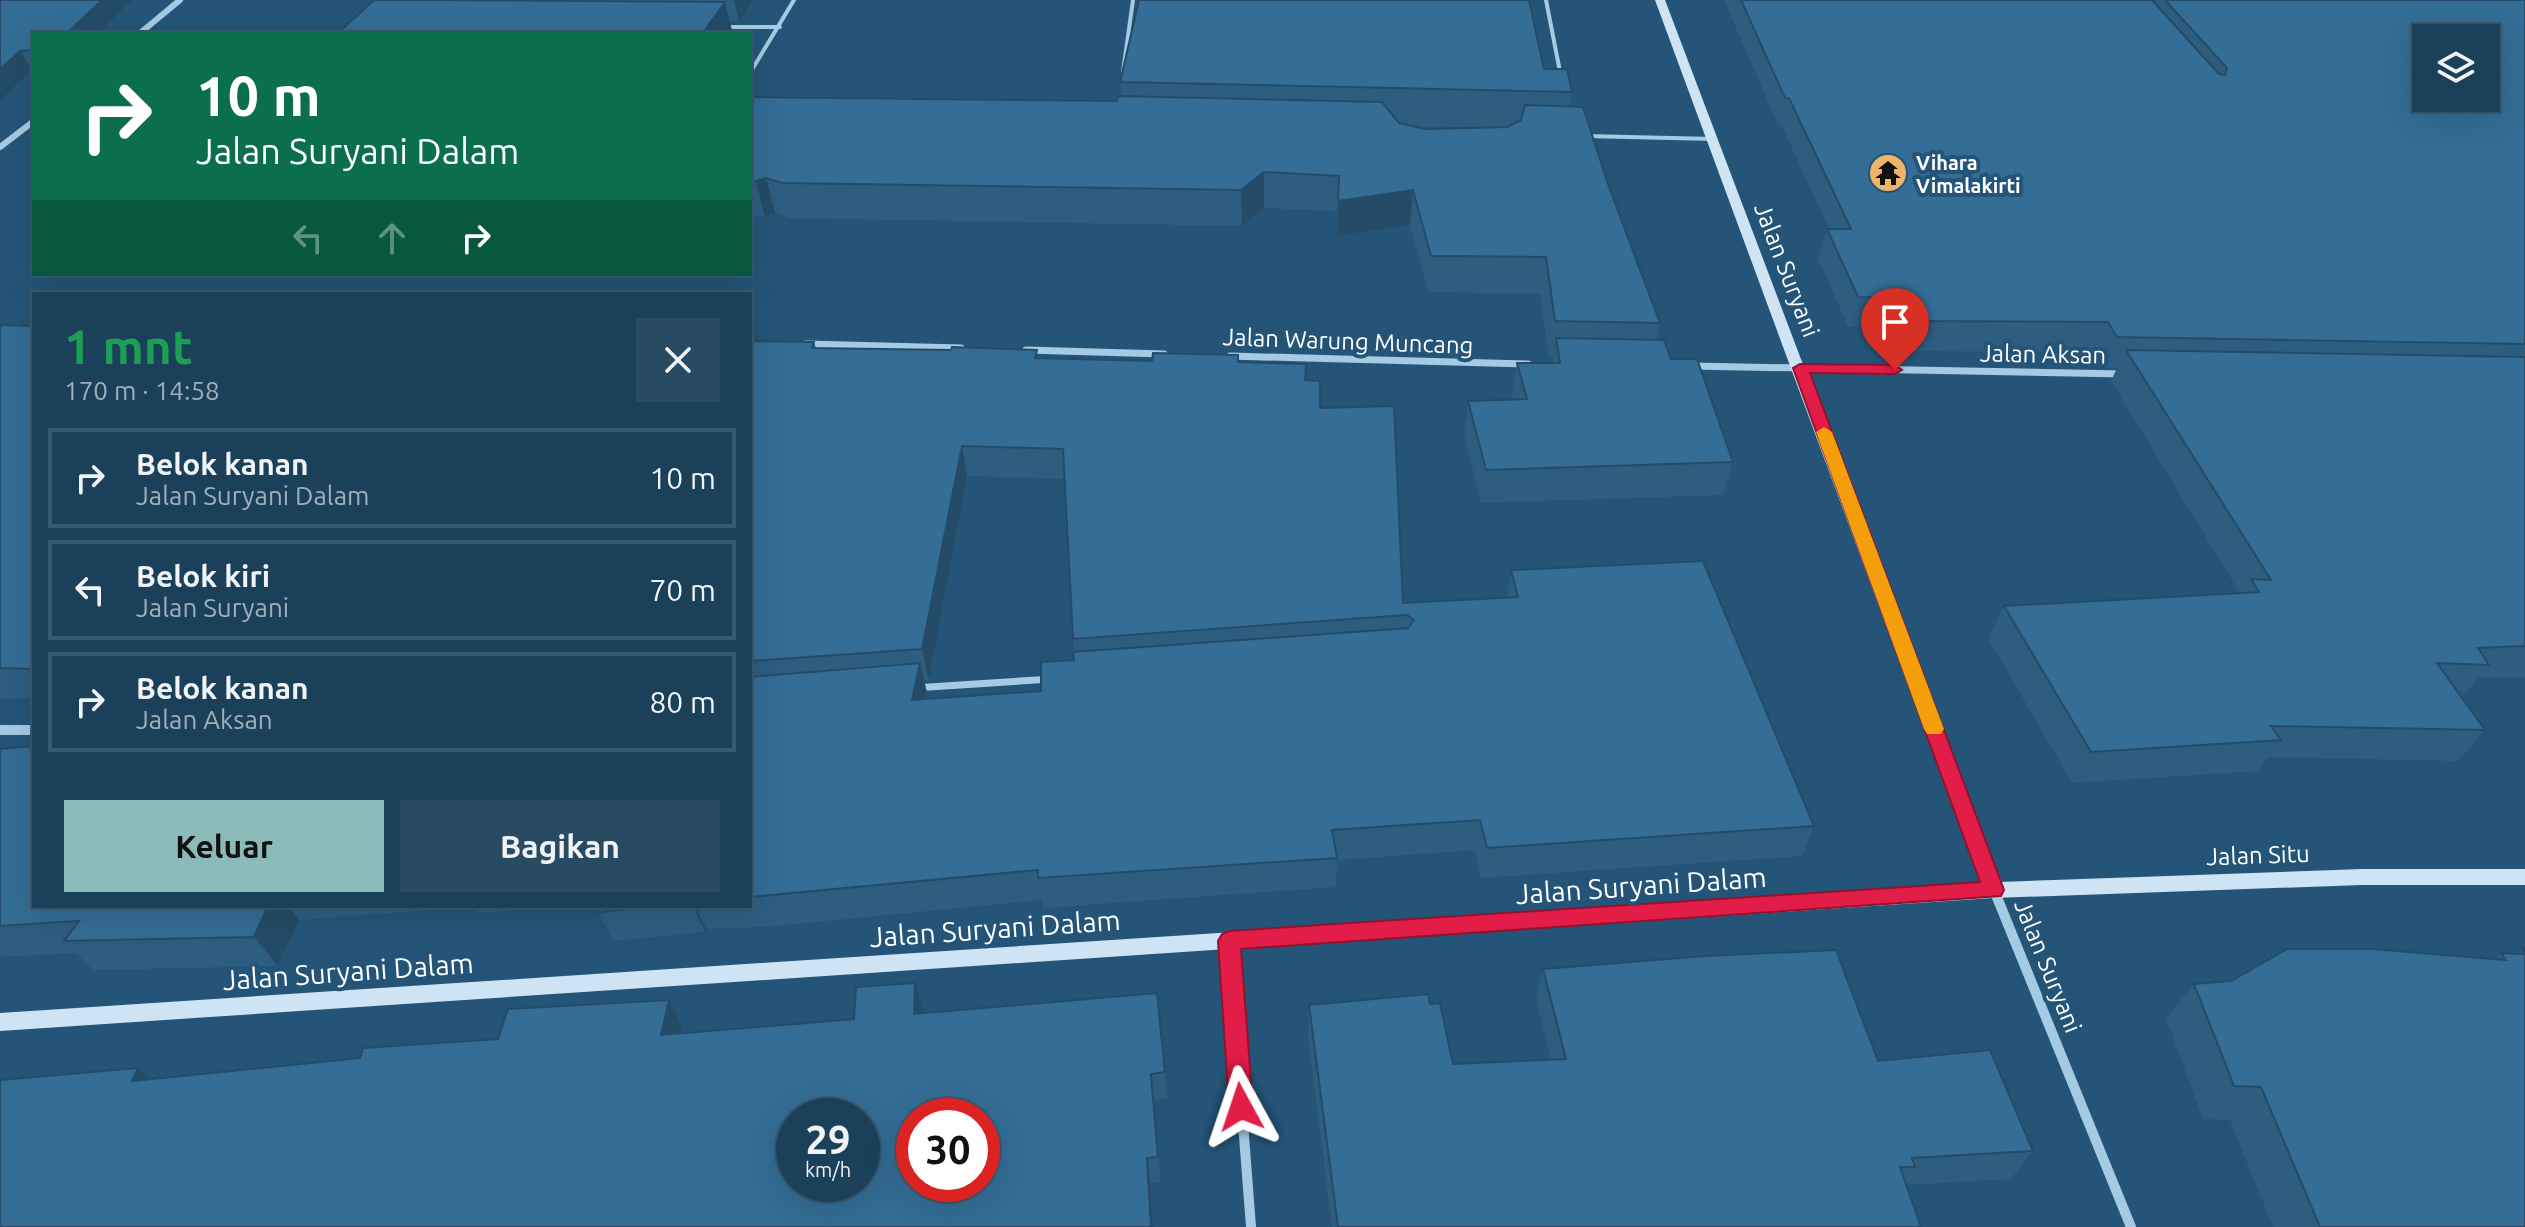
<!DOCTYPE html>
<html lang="id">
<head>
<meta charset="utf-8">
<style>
	body { margin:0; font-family:Ubuntu,sans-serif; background:#284b63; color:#f1f3f6; height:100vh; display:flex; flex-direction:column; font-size:30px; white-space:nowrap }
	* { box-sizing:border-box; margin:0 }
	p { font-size:26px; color:#a0afbb }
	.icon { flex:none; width:44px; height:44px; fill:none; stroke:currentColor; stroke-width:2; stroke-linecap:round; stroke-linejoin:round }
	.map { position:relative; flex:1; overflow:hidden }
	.details { position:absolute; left:32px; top:292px; width:720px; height:616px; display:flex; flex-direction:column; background:#1b405a; border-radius:0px; box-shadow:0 8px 32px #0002,0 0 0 2px #395970 }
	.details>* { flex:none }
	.hud { position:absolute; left:32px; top:32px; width:720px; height:244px; border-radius:0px; box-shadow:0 8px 32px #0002,0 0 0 2px #395970; background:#0b6e4f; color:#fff; overflow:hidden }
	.tools { position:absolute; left:2412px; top:24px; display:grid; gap:16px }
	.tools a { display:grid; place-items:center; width:88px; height:88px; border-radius:0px; background:#1b405a; box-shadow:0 8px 32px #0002,0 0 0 2px #395970; font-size:40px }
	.speed { position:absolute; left:776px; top:1098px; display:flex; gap:16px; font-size:40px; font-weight:700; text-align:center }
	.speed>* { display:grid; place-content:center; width:104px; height:104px; border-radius:50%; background:#1b405a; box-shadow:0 8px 32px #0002,0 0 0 2px #395970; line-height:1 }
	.speed small { font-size:20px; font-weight:400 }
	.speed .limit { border:12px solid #d22; background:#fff; color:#111 }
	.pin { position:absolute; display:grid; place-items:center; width:68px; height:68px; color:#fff; margin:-82px -34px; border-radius:50% 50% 50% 0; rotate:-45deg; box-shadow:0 0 8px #0007 }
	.pin .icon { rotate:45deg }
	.me { position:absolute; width:88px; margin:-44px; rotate:355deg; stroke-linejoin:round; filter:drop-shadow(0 0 6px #0008) }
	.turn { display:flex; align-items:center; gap:28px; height:168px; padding:0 32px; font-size:36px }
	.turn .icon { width:104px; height:104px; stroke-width:2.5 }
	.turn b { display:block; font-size:56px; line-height:68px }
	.lanes { display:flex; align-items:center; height:76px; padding:0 32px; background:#0003; justify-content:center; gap:40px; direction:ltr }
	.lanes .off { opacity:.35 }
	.round { display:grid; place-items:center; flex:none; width:84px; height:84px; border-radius:0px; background:#284b63 }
	.headline { display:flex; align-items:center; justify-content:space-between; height:136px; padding:0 32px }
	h1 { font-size:48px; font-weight:700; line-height:60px; color:#1e9e55 }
	.primary-button { display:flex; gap:16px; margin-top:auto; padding:16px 32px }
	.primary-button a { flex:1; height:92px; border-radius:0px; background:#8bbbb9; color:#111; font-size:32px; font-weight:700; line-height:92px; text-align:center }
	.primary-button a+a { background:#284b63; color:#f1f3f6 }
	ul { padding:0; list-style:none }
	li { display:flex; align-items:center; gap:24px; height:100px; margin:0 16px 12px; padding:0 16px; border:4px solid #395970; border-radius:0px }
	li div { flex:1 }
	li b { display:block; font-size:30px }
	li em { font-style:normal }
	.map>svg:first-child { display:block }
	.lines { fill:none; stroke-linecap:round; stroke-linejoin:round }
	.lane { stroke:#a5cae3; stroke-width:4 }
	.street-far2 { stroke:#a5cae3; stroke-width:6 }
	.street-far1 { stroke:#a5cae3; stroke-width:7 }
	.street { stroke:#a5cae3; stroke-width:10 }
	.secondary { fill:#cee4f4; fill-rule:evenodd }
	.wall { fill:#2d5e80; fill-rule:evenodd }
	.shaded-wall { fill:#244c68 }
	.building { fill:#346d95; stroke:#244c68; stroke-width:2; fill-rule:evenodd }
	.route { fill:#e11d48; stroke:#92132f; stroke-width:2 }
	.slow { fill:#f59e0b }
	.labels { text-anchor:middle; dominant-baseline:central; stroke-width:8; stroke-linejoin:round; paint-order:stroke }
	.far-poi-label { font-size:20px; font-weight:bold; fill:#fff; stroke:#245578; text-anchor:start }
	.street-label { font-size:24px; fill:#fff; stroke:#245578 }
	.near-street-label { font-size:28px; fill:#fff; stroke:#245578 }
</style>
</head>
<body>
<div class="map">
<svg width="2525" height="1227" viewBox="0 0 2525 1227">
	<rect width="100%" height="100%" fill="#245578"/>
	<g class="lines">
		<path class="lane" d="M 1546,0 L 1561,77
			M 726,27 L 780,27
			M 1123,72 L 1133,0
			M 750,73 L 794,0
			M 1585,136 L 1714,139"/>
		<path class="street-far2" d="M 139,34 L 180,0
			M 0,147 L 34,121"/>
		<path class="street-far1" d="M 806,344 L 961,348
			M 1026,350 L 1164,354
			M 1230,356 L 1528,364
			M 1690,366 L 2124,374
			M 914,688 L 1052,679"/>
		<path class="street" d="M 0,730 L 34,730
			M 1994,890 L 2131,1227
			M 1229,941 L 1251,1227"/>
		<path class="secondary" d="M 1655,0 L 1665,0 L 1999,882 L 2362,869 L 2525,869 L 2525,885 L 2362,885 L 1993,898 L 0,1031 L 0,1013 L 1981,883 Z"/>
	</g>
	<path class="wall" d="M 0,0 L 34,34 L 34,70 L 32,70 L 0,100 Z
		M 374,0 L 753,0 L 739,22 L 730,21 L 732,31 L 731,34 L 337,34 Z
		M 1724,0 L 2525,0 L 2525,677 L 2478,678 L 2463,696 L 2460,696 L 2485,730 L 2458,761 L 2268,757 L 2258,771 L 2072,783 L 1988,638 L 2004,606 L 2240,593 L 2111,381 L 2117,368 L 2103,368 L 2094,352 L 1900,351 L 1890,328 L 1848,327 L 1818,258 L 1827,229 L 1829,229 L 1782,126 L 1778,125 Z
		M 1544,69 L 1572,92 L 1570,106 L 1608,184 L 1660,323 L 1656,340 L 1671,359 L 1733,462 L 1723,495 L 1481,503 L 1464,434 L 1468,401 L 1513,400 L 1512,396 L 1517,363 L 1552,363 L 1553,358 L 1549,358 L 1540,294 L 1428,292 L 1410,225 L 1337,236 L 1337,211 L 1264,208 L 1242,226 L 791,218 L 775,213 L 765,217 L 750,216 L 750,97 L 1117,101 L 1121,97 L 1120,82 ZM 1415,127 L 1466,128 L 1425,129 Z
		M 0,325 L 34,326 L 34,699 L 0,698 Z
		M 750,341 L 814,342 L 816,348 L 1152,361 L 1238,355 L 1238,362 L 1305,380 L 1320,408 L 1403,603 L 1507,598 L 1511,570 L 1814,826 L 1802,856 L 1481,878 L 1475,850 L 1337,860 L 1336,887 L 1043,908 L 1042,900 L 764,927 L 706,929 L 705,932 L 614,941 L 598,912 L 599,906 L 750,906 ZM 967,476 L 1064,479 L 1074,660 L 1041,691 L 926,699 L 927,693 L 924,680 L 929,680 Z
		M 0,749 L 34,906 L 577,906 L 476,913 L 472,907 L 299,920 L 278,966 L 93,970 L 76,953 L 0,957 Z
		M 2522,948 L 2525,948 L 2525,1227 L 2273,1227 L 2230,1120 L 2203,1119 L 2166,1018 L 2194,984 L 2494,959 L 2501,953 L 2515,954 Z
		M 1543,969 L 1878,1061 L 2033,1151 L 2011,1179 L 1906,1185 L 1921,1227 L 1332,1227 L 1308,1035 L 1309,1005 L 1453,1064 L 1551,1060 L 1536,998 Z
		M 1157,993 L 1167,1098 L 1153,1100 L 1161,1182 L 1150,1183 L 1153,1227 L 0,1227 L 138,1068 L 150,1079 L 360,1058 L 498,1039 L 669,1000 L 683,1027 L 682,1033 L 854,1019 L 923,1010 L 923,1013 Z"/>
	<path class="shaded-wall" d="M 102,0 L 132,0 L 97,34 L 66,34 Z
		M 734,0 L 753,0 L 739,22 Z
		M 725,2 L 732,31 L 731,34 L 702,34 Z
		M 20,51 L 32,70 L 0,100 L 0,69 Z
		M 1264,172 L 1264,208 L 1242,226 L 1241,190 Z
		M 766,178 L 775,213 L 765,217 L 756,181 Z
		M 1413,190 L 1410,225 L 1337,236 L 1338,201 Z
		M 962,446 L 967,476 L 929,680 L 922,649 Z
		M 920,663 L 927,693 L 920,730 L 912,700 Z
		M 268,906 L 288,906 L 299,920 L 278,966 L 254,937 Z
		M 693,906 L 695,906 L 706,929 L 705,932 Z
		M 915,983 L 923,1010 L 923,1041 L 914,1014 Z
		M 669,1000 L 683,1027 L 675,1061 L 661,1035 Z
		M 138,1068 L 165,1094 L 132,1081 Z
		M 1147,1158 L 1150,1183 L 1153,1227 L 1151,1227 Z"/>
	<path class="building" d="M 0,0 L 102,0 L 66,34 L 34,34 L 34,50 L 20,51 L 0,69 Z
		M 374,0 L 422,0 L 725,2 L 702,34 L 337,34 Z
		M 1139,0 L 1529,0 L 1544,69 L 1567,69 L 1572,92 L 1120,82 Z
		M 1741,0 L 2152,0 L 2219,74 L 2225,75 L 2227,68 L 2165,0 L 2525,0 L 2525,344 L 2117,337 L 2108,322 L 1911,321 L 1900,298 L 1858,297 L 1827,229 L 1851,229 L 1789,98 L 1785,98 ZM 2426,38 L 2486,38 L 2486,98 L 2426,98 Z
		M 1118,96 L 1382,102 L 1399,123 L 1425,129 L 1507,127 L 1521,120 L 1525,105 L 1583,107 L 1608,184 L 1660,323 L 1555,321 L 1546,257 L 1431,256 L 1413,190 L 1338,201 L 1339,176 L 1264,172 L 1241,190 L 782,183 L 766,178 L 756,181 L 750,181 L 750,97 L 1117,101 Z
		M 0,325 L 34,326 L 34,669 L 0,668 Z
		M 1556,338 L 1664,340 L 1671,359 L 1697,359 L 1733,462 L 1486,470 L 1468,401 L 1527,399 L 1517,363 L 1560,363 Z
		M 750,341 L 814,342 L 812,348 L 951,350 L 952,347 L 1037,350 L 1035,358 L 1152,361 L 1153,353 L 1238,355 L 1238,362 L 1306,364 L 1305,380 L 1320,381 L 1320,408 L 1394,406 L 1403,603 L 1518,597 L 1511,570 L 1703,561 L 1814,826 L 1487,848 L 1480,820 L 1332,830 L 1337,858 L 1038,878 L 1038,870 L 750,897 L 750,677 L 920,663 L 912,700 L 1041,691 L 1041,662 L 1074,660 L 1073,652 L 1408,628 L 1414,620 L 1407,615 L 1073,639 L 1063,449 L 962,446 L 922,649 L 750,661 Z
		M 2126,350 L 2525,357 L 2525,646 L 2478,648 L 2489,665 L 2437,663 L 2485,730 L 2271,726 L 2281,740 L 2091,752 L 2004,606 L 2259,592 L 2251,579 L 2271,580 Z
		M 34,746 L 34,906 L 268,906 L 254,937 L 64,941 L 79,921 L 0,926 L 0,749 Z
		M 599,906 L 657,906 L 598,912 Z
		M 2522,948 L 2525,948 L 2525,1227 L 2320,1227 L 2261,1087 L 2234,1086 L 2194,984 L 2231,981 L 2287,949 L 2373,949 L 2506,960 L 2501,953 L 2524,954 Z
		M 1836,950 L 1878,1061 L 1990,1050 L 2033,1151 L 1912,1158 L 1915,1167 L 1900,1167 L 1921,1227 L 1338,1227 L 1309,1005 L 1428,994 L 1430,1004 L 1440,1003 L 1453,1064 L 1566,1059 L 1543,969 L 1705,956 Z
		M 915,983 L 914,1014 L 1157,993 L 1165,1072 L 1151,1074 L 1158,1157 L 1147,1158 L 1151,1227 L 0,1227 L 0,1080 L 138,1068 L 132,1081 L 360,1058 L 363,1048 L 498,1039 L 508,1009 L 669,1000 L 661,1035 L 854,1019 L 856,987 ZM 794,1116 L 862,1116 L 862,1184 L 794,1184 ZM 914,1116 L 982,1116 L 982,1184 L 914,1184 Z"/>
	<path class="route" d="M 1800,364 L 1895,365 L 1902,370 L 1895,374 L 1810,373 L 2004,890 L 2001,896 L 1241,949 L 1253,1107 L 1250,1115 L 1241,1118 L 1233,1115 L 1229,1107 L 1218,941 L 1222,934 L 1229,931 L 1980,882 L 1793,368 Z"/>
	<path class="slow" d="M 1824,427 L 1832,432 L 1944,729 L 1941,734 L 1927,734 L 1924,729 L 1816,432 Z"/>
	<defs>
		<g id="temple-disc" transform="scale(2)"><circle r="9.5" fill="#eeb468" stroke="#245578"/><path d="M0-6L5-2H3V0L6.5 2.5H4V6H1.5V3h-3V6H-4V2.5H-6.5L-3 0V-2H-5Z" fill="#111"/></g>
	</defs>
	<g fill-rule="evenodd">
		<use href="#temple-disc" x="1888" y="173"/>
	</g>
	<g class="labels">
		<g class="far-poi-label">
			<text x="1916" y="162">Vihara<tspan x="1916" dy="23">Vimalakirti</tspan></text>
		</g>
		<g class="street-label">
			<text transform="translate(1787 270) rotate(69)">Jalan Suryani</text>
			<text transform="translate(1348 341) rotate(2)">Jalan Warung Muncang</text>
			<text transform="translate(2043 354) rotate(1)">Jalan Aksan</text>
			<text transform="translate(2258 855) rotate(-2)">Jalan Situ</text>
			<text transform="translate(2048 966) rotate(68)">Jalan Suryani</text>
		</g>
		<g class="near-street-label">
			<text transform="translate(1641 885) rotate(-4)">Jalan Suryani Dalam</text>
			<text transform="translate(995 928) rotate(-4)">Jalan Suryani Dalam</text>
			<text transform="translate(348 971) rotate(-4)">Jalan Suryani Dalam</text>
		</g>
	</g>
</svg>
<div class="tools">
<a><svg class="icon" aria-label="layers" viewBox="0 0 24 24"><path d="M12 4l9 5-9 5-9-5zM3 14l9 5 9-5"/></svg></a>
</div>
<div class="speed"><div>29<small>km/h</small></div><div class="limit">30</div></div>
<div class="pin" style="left:1895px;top:370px;background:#d93025"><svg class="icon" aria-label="arrive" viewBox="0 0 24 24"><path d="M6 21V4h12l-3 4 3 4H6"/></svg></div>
<svg class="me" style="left:1241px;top:1107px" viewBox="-20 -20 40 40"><path d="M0-17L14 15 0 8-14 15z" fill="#e11d48" stroke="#fff" stroke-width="4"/></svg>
<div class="hud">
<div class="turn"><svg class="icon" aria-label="right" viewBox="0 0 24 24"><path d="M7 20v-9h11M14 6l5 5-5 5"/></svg><div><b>10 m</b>Jalan Suryani Dalam</div></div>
<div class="lanes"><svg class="icon off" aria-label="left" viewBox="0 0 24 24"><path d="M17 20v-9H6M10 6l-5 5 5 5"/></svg><svg class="icon off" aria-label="ahead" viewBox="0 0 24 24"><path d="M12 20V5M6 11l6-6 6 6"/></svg><svg class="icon" aria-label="right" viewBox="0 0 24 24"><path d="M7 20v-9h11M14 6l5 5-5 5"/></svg></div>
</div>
<section class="details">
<div class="headline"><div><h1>1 mnt</h1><p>170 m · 14:58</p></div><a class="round"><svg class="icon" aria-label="close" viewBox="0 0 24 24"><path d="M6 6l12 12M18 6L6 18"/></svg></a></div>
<ul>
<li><svg class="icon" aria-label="right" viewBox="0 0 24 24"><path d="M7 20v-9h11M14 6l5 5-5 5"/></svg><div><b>Belok kanan</b><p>Jalan Suryani Dalam</p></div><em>10 m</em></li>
<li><svg class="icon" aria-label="left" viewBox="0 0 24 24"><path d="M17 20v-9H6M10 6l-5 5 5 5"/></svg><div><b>Belok kiri</b><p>Jalan Suryani</p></div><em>70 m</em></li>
<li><svg class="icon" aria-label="right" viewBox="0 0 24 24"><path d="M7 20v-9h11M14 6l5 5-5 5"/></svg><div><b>Belok kanan</b><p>Jalan Aksan</p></div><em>80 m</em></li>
</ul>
<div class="primary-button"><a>Keluar</a><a>Bagikan</a></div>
</section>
</div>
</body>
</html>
